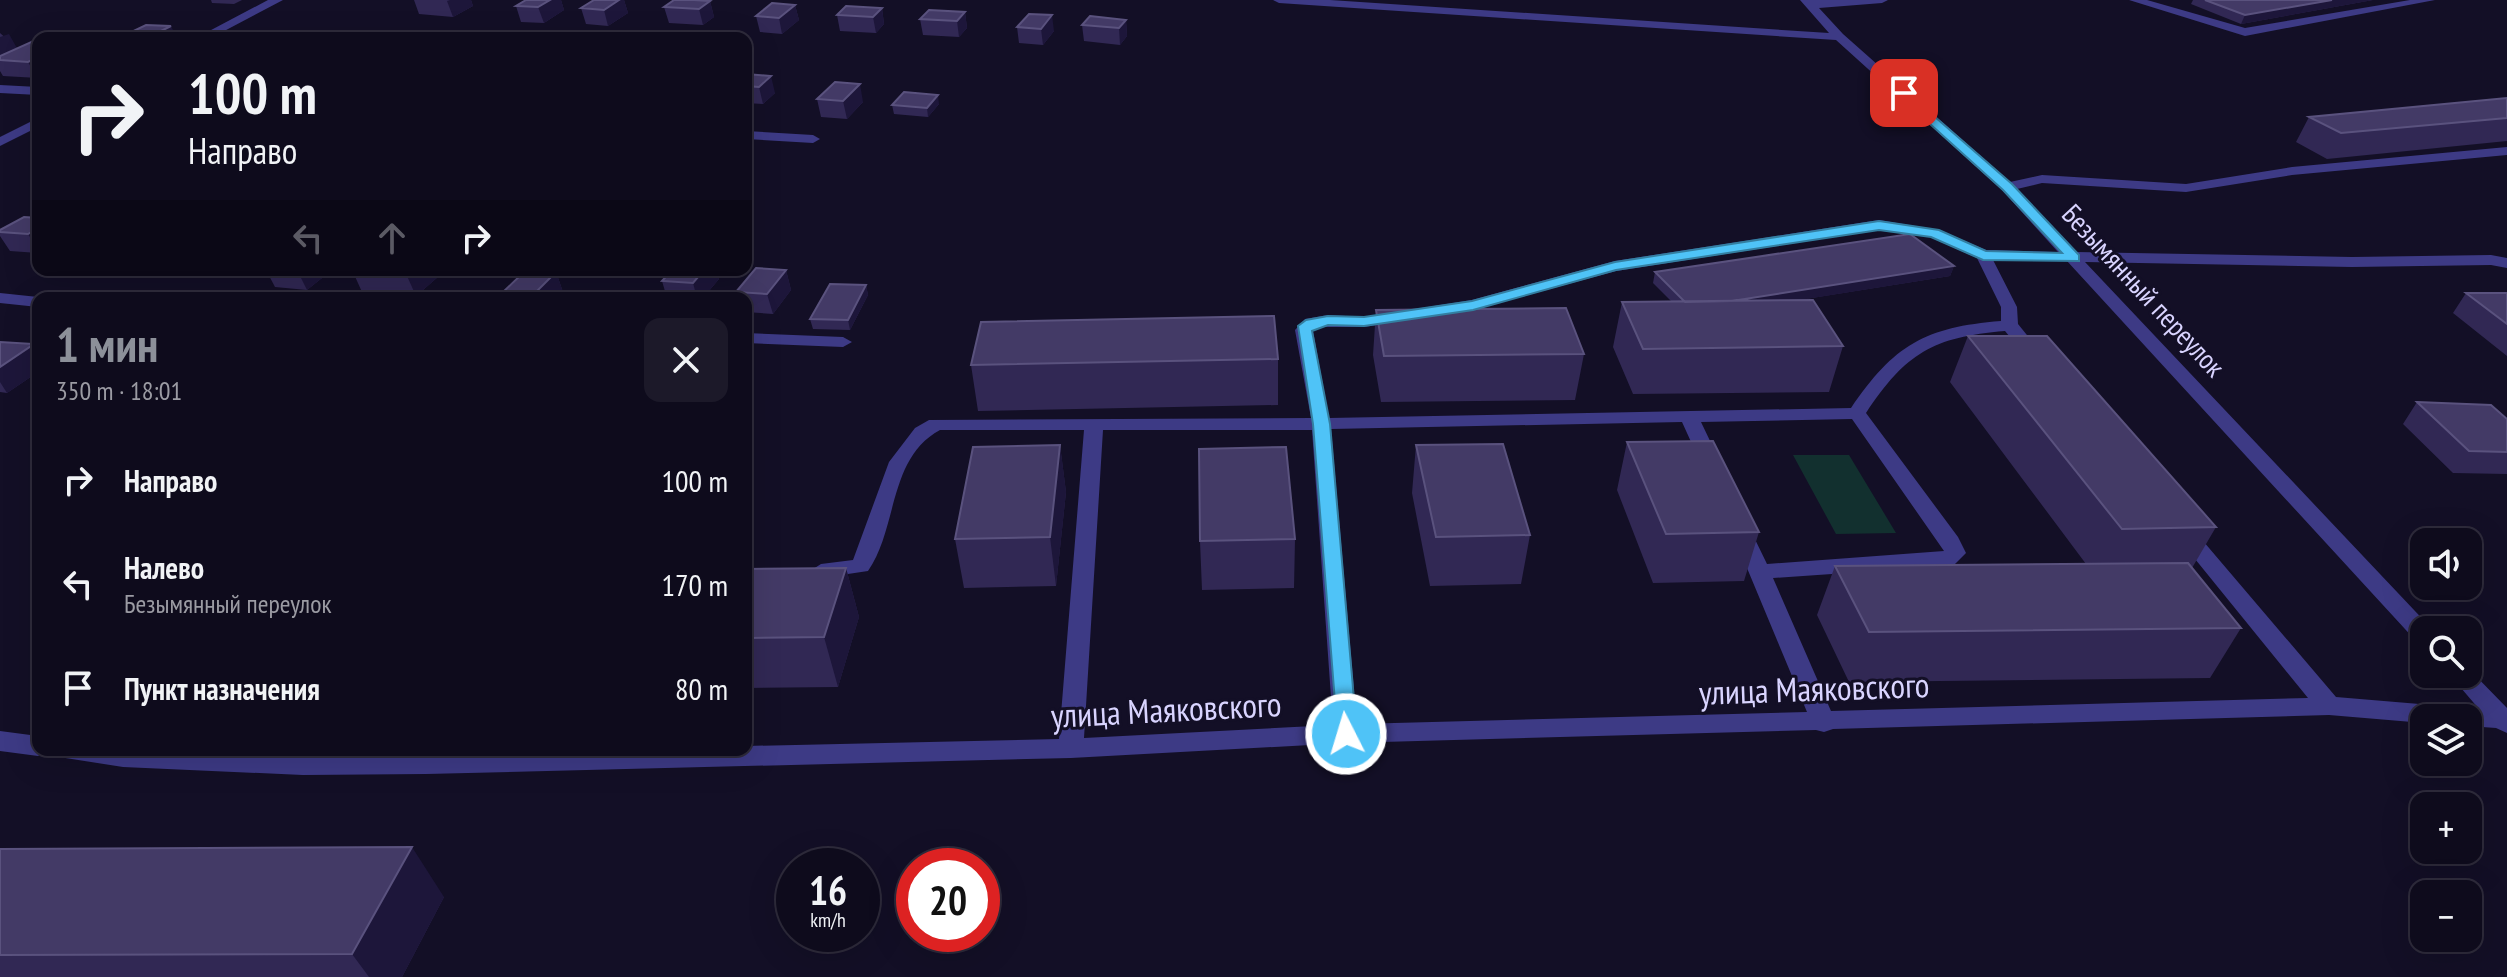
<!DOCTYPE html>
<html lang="ru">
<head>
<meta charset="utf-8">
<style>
	body { margin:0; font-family:"PT Sans Narrow",sans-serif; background:#1c1929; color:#f1f3f6; height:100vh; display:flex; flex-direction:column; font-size:30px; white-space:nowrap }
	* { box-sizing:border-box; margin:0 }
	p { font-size:26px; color:#9b9ba3 }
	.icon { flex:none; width:44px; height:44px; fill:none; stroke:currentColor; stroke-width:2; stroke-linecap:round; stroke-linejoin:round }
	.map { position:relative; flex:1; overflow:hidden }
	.sheet { position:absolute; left:32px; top:292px; width:720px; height:464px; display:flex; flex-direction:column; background:#0e0b1c; border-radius:16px; box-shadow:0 8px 32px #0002,0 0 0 2px #2e2b3b }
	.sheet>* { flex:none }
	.banner { position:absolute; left:32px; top:32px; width:720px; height:244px; border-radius:16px; box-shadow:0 8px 32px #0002,0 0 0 2px #2e2b3b; background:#0e0b1c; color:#f1f3f6; overflow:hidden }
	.buttons { position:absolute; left:2410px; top:528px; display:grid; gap:16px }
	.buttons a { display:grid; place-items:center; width:72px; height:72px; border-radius:16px; background:#0e0b1c; box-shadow:0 8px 32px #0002,0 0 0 2px #2e2b3b; font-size:40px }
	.speed { position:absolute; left:776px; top:848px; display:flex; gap:16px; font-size:40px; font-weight:700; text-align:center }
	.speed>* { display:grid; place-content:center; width:104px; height:104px; border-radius:50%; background:#0e0b1c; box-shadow:0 8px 32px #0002,0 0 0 2px #2e2b3b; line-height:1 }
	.speed small { font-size:20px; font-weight:400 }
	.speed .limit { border:12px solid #d22; background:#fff; color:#111 }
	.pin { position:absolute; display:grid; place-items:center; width:68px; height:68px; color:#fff; margin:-34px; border-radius:16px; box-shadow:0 4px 12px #0006 }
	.me { position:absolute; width:88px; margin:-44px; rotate:355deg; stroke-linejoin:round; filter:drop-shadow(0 0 6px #0008) }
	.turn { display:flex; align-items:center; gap:28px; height:168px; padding:0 24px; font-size:36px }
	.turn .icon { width:104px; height:104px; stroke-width:2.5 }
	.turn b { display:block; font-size:56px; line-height:68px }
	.lanes { display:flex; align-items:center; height:76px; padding:0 24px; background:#0003; justify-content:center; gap:40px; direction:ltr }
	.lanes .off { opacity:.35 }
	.round { display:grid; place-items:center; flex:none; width:84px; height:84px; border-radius:16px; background:#1c1929 }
	.headline { display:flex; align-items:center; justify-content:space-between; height:136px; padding:0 24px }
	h1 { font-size:48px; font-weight:600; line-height:60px; color:#8c9099 }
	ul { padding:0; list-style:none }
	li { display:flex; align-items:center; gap:24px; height:104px; padding:0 24px }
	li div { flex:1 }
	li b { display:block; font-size:30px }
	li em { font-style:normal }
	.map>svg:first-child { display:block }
	.green { fill:#12302f }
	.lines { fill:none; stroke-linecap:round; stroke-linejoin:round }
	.minor { fill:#3d3a85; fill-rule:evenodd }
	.wall { fill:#312854 }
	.shaded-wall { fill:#1d163a }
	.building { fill:#433a66; stroke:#5a527e; stroke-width:2 }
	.route { fill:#4fc3f7; stroke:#337fa1; stroke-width:2 }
	.labels { text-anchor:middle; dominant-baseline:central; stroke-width:6; stroke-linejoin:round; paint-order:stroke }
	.street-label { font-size:28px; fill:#d9d4ff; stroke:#130f26 }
	.near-street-label { font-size:34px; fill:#d9d4ff; stroke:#130f26 }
</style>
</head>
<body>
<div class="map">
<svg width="2507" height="977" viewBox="0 0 2507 977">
	<rect width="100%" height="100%" fill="#130f26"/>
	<path class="green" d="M 1793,455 L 1849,455 L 1896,533 L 1836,534 Z"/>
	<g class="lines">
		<path class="minor" d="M 268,0 L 283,0 L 211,38 L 196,38 Z
			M 1273,0 L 1330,0 L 1829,33 L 1800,0 L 1888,0 L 1882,3 L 1819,8 L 1843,34 L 2010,182 L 2042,175 L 2186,184 L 2292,167 L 2507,147 L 2507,155 L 2292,175 L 2186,192 L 2042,183 L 2017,189 L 2076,252 L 2352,257 L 2491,255 L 2507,258 L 2507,268 L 2491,265 L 2352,267 L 2085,262 L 2432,629 L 2424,630 L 2424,643 L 2416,641 L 2067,261 L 1993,260 L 2017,307 L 2018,324 L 2044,356 L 2041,360 L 2029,360 L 2005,331 C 1933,337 1906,353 1866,413 L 1958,537 L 1966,553 L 1955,564 L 1947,566 L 1773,578 L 1831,711 L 2308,698 L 2178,538 L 2175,533 L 2178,528 L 2192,528 L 2336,697 L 2479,709 L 2449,674 L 2468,674 L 2468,668 L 2507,708 L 2507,733 L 2496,728 L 2468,726 L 2468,718 L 2424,718 L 2424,723 L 2329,715 L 1833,729 L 1824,732 L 1816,730 L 1346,743 L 1071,758 L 426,774 L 303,775 L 123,767 L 59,757 L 56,750 L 185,750 L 303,755 L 746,750 L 746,746 L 1059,739 L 1084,430 L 940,430 C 888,458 898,528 868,571 L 821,578 L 810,571 L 821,564 L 853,560 L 889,462 L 915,428 L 929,420 L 1311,418 L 1295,330 L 1305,319 L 1311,318 L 1328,315 L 1364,317 L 1472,300 L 1615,261 L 1879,220 L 1939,230 L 1986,250 L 2058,252 L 2002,190 L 1836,40 L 1279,3 ZM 1879,230 L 1930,237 L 1977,258 L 2001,307 L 2001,321 C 1925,327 1894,345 1851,408 L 1329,418 L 1313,331 L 1316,327 L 1364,327 L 1473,310 L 1616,271 ZM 1852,419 L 1944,551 L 1767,564 L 1749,527 L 1735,527 L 1732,532 L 1807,712 L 1357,724 L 1331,429 L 1682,422 L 1702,466 L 1712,472 L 1722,466 L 1701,422 ZM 1103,430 L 1312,430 L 1333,725 L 1084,738 Z
			M 2129,0 L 2147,0 L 2245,28 L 2410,0 L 2435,0 L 2245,36 Z
			M 0,85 L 38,87 L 38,95 L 0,93 Z
			M 38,118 L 38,127 L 0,146 L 0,137 Z
			M 746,131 L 813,135 L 820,139 L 813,143 L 746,139 Z
			M 0,293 L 38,297 L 42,298 L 38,298 L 38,307 L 0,303 Z
			M 746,333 L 843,337 L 852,342 L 843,347 L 746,343 Z
			M 0,731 L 38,736 L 38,750 L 48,750 L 38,756 L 0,751 Z"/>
	</g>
	<path class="wall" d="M 211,0 L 242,0 L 234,4 L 212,3 Z
		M 414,0 L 471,0 L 473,6 L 453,17 L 419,14 Z
		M 526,0 L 561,0 L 564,10 L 544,23 L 521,22 L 516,6 Z
		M 594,0 L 624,0 L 628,13 L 608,26 L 586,24 L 581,8 Z
		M 2193,0 L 2373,0 L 2241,24 L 2191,4 Z
		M 710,1 L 714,17 L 703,25 L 669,23 L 664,7 Z
		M 795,5 L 799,20 L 782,34 L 760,32 L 756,16 Z
		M 882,8 L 884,24 L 876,33 L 840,31 L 837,15 Z
		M 965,12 L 967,28 L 959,37 L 923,35 L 920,19 Z
		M 1029,14 L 1054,31 L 1043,45 L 1019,43 L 1017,27 Z
		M 1126,20 L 1127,36 L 1120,45 L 1084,41 L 1082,25 Z
		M 0,33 L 17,48 L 38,39 L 38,78 L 3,76 L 0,71 Z
		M 746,74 L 775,93 L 763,104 L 746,103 Z
		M 2507,98 L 2507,141 L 2327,159 L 2296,142 L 2309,117 Z
		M 817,99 L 863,102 L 847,119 L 821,117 Z
		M 939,104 L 928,117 L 894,114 L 892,105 Z
		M 38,218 L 38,253 L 10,251 L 0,236 L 0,230 Z
		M 1954,266 L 1950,276 L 1799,300 L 1843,346 L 1829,392 L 1633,394 L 1613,347 L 1622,302 L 1672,302 L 1653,283 L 1655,272 Z
		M 137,270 L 172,270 L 168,272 Z
		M 266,270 L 332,270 L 307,290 L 275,287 Z
		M 446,270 L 416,296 L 362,292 L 353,272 Z
		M 672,270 L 716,270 L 719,279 L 703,298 L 667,298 L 662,281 Z
		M 786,270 L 791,290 L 773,314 L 746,312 L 746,298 L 738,298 L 736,292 Z
		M 556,272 L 563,292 L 558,298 L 501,298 L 500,295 Z
		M 866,285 L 868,295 L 850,330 L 813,329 L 810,319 Z
		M 2466,293 L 2507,293 L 2507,356 L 2453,313 Z
		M 1376,310 L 1584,354 L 1575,400 L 1381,402 L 1373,355 Z
		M 1968,336 L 2216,527 L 2192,568 L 2241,628 L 2210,678 L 1849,682 L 1817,615 L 1835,566 L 2086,564 L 1950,382 Z
		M 0,342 L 34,344 L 38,350 L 38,372 L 7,393 L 0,392 Z
		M 1278,359 L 1278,405 L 978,411 L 971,365 Z
		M 2417,402 L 2507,419 L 2507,474 L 2453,473 L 2403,424 Z
		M 1627,442 L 1759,532 L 1744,581 L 1653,583 L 1617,490 Z
		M 1060,445 L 1066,492 L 1056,586 L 964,588 L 955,539 Z
		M 1416,445 L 1530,535 L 1521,584 L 1430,586 L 1412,493 Z
		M 1295,539 L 1294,588 L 1202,590 L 1200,541 Z
		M 846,568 L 859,617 L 838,687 L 746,688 L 746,569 Z
		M 0,849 L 444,897 L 402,977 L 0,977 Z"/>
	<path class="shaded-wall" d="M 450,0 L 471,0 L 473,6 L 453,17 L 447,1 Z
		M 550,0 L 561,0 L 564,10 L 544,23 L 538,7 Z
		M 619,0 L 624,0 L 628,13 L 608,26 L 604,10 Z
		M 2332,0 L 2373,0 L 2241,24 L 2245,15 Z
		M 710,1 L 714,17 L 703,25 L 699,9 Z
		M 795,5 L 799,20 L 782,34 L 779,18 Z
		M 882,8 L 884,24 L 876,33 L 873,17 Z
		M 965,12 L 967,28 L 959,37 L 957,21 Z
		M 1052,15 L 1054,31 L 1043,45 L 1041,29 Z
		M 1126,20 L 1127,36 L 1120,45 L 1119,28 Z
		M 171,26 L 177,38 L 147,38 Z
		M 9,34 L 18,50 L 0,58 L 0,37 Z
		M 38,57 L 38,79 L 28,62 Z
		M 771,76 L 775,93 L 763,104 L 759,87 Z
		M 860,84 L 863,102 L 847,119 L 843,101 Z
		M 938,95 L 939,104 L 928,117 L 927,108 Z
		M 746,161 L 749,174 L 746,177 Z
		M 38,228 L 38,250 L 28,234 Z
		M 1954,266 L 1950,276 L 1688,318 L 1691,308 Z
		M 297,270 L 332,270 L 307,290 Z
		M 414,270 L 446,270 L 416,296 L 407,276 Z
		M 704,270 L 716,270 L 719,279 L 703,298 L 697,298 L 693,283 Z
		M 786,270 L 791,290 L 773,314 L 767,294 Z
		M 556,272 L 563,292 L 558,298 L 531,298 L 531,297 Z
		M 866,285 L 868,295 L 850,330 L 848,320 Z
		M 34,344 L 38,350 L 38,372 L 7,393 L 0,382 L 0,367 Z
		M 1060,445 L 1066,492 L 1056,586 L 1050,537 Z
		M 846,568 L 859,617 L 838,687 L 824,637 Z
		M 412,847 L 444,897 L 402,977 L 369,977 L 352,954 Z"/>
	<path class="building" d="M 526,0 L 550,0 L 538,7 L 516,6 Z
		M 594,0 L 619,0 L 604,10 L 581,8 Z
		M 674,0 L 694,0 L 710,1 L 699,9 L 664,7 Z
		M 2205,0 L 2332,0 L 2245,15 Z
		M 772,3 L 795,5 L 779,18 L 756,16 Z
		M 846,6 L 882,8 L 873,17 L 837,15 Z
		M 929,10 L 965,12 L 957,21 L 920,19 Z
		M 1029,14 L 1052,15 L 1041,29 L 1017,27 Z
		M 1090,16 L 1126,20 L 1119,28 L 1082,25 Z
		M 146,25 L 171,26 L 147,38 L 119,38 Z
		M 38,39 L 38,57 L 28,62 L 0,60 L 0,56 Z
		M 746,74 L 771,76 L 759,87 L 746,86 Z
		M 835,82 L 860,84 L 843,101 L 817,99 Z
		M 904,92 L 938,95 L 927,108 L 892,105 Z
		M 2507,98 L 2507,118 L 2341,133 L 2309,117 Z
		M 24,217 L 38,218 L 38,228 L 28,234 L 0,232 L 0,230 Z
		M 1910,234 L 1954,266 L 1732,301 L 1685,302 L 1655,272 Z
		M 756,268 L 786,270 L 767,294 L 736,292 Z
		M 355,270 L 414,270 L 407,276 L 353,272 Z
		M 526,270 L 556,272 L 531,297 L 500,295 Z
		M 672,270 L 704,270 L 693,283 L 662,281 Z
		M 830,284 L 866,285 L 848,320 L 810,319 Z
		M 2466,293 L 2507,293 L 2507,324 Z
		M 1813,300 L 1843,346 L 1643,349 L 1622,302 Z
		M 1566,308 L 1584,354 L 1384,356 L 1376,310 Z
		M 1274,316 L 1278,359 L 971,365 L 981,322 Z
		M 1968,336 L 2047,336 L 2216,527 L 2122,529 Z
		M 0,342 L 34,344 L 0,367 Z
		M 2417,402 L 2491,405 L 2507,419 L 2507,452 L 2469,451 Z
		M 1713,441 L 1759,532 L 1666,534 L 1627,442 Z
		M 1503,444 L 1530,535 L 1436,537 L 1416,445 Z
		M 1060,445 L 1050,537 L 955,539 L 973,447 Z
		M 1286,447 L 1295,539 L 1200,541 L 1199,449 Z
		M 2188,563 L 2241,628 L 1869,632 L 1835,566 Z
		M 846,568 L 824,637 L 746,638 L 746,569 Z
		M 412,847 L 352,954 L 0,955 L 0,849 Z"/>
	<path class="route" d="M 1904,90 L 2012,184 L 2079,255 L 2079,261 L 1983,260 L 1931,237 L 1879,230 L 1616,270 L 1473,310 L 1364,326 L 1328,325 L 1312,331 L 1330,424 L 1357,734 L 1354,740 L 1338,740 L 1313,424 L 1298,326 L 1306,320 L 1328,316 L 1364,317 L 1472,301 L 1615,262 L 1879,221 L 1939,230 L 1986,251 L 2062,253 L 2003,190 L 1899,96 L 1898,93 Z"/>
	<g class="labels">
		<g class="street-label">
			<text transform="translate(2144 290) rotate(47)">Безымянный переулок</text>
		</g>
		<g class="near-street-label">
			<text transform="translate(1814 688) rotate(-2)">улица Маяковского</text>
			<text transform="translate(1166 709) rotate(-3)">улица Маяковского</text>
		</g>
	</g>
</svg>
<div class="buttons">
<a><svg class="icon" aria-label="sound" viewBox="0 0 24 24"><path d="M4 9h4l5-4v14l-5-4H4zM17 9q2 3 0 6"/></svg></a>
<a><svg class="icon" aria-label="search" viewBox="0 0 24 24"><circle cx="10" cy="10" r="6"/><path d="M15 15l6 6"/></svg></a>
<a><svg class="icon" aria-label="layers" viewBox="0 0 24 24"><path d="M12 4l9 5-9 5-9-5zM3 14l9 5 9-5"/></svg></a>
<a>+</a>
<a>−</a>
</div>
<div class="speed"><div>16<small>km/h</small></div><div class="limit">20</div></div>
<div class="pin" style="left:1904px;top:93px;background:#d93025"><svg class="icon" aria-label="arrive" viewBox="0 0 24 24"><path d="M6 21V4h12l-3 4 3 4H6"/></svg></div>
<svg class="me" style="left:1346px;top:734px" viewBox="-20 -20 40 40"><circle r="17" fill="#4fc3f7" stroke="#fff" stroke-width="3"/><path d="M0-11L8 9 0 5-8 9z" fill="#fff"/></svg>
<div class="banner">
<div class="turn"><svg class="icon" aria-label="right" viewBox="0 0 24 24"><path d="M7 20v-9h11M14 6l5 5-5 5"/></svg><div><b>100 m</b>Направо</div></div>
<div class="lanes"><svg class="icon off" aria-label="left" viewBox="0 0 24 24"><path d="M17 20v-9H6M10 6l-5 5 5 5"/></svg><svg class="icon off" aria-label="ahead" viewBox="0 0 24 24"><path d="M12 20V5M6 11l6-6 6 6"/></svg><svg class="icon" aria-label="right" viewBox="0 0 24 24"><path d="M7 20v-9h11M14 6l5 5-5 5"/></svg></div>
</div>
<section class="sheet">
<div class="headline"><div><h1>1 мин</h1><p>350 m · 18:01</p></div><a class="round"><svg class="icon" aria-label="close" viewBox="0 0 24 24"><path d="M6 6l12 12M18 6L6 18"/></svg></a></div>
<ul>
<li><svg class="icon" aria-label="right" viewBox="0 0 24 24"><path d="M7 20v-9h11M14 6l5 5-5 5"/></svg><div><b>Направо</b></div><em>100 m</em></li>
<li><svg class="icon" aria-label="left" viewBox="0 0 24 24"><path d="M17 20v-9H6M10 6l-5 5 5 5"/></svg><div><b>Налево</b><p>Безымянный переулок</p></div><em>170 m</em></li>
<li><svg class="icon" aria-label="arrive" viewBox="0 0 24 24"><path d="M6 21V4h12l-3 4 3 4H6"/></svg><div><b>Пункт назначения</b></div><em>80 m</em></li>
</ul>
</section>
</div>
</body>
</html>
